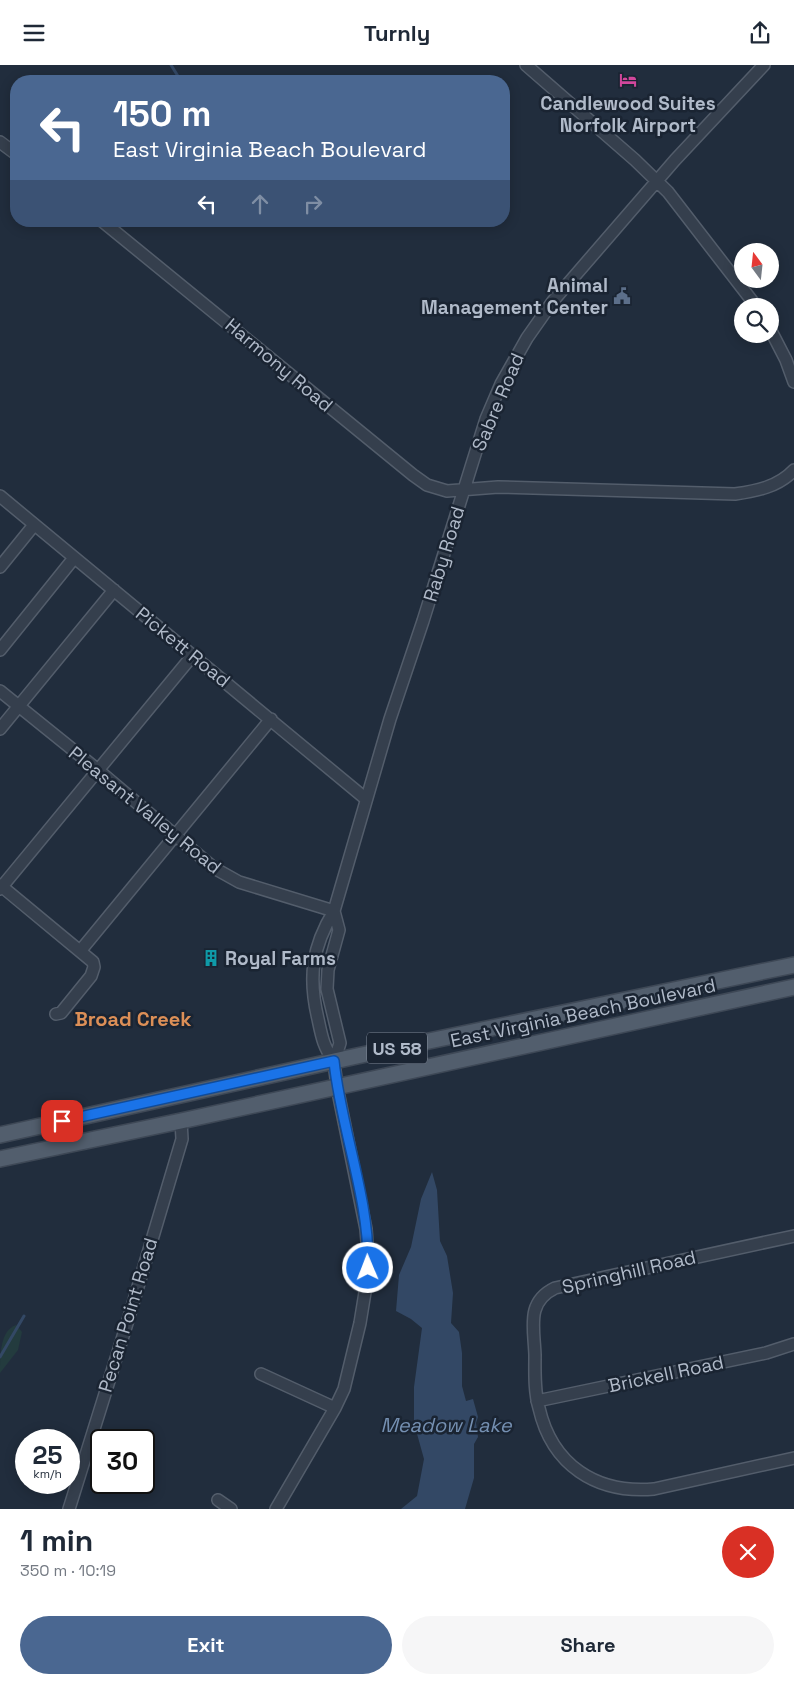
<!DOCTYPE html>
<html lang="en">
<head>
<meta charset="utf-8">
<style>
	body { margin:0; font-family:"Space Grotesk",sans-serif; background:#f6f6f7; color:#1f2937; height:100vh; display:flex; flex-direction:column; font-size:19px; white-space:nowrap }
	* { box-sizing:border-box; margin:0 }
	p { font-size:16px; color:#747a83 }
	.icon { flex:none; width:28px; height:28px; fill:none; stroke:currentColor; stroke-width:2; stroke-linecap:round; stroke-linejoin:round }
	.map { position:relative; height:1444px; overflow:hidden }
	.details { display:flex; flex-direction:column; background:#fff; flex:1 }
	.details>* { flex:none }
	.guide { position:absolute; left:10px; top:10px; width:500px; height:152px; border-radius:20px; box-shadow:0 2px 12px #0003; background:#4a6791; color:#fff; overflow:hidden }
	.needle { width:32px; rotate:345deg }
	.controls { position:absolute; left:734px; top:178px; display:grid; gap:10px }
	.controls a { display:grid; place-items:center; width:45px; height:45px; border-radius:50%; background:#fff; box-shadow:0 2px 12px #0003; font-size:25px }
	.speed { position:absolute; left:15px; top:1364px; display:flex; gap:10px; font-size:25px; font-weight:700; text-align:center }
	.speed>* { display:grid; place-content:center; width:65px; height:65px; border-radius:50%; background:#fff; box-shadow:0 2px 12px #0003; line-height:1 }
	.speed small { font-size:12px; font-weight:400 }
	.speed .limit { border:2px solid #111; border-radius:8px; background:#fff; color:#111 }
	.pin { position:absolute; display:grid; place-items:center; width:42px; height:42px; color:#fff; margin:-21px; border-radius:10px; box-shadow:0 2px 8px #0006 }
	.me { position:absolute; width:55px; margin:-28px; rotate:359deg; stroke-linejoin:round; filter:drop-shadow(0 0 4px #0008) }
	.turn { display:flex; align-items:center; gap:18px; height:105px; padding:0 20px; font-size:22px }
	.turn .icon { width:65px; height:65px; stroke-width:2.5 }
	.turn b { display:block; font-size:35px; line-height:42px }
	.lanes { display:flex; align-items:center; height:48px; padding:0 20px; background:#0003; justify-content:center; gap:25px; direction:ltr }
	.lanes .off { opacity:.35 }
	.round { display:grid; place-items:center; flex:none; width:52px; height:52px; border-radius:26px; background:#f6f6f7 }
	.summary { display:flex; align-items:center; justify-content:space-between; height:85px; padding:0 20px }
	h1 { font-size:30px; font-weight:600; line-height:38px }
	.cta { display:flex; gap:10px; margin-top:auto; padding:10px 20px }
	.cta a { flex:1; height:58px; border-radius:30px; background:#4a6791; color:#fff; font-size:20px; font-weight:600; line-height:58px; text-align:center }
	.cta a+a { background:#f6f6f7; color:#1f2937 }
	header { display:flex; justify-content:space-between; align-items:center; height:65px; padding:0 20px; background:#fff; font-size:22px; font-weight:600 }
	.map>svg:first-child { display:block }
	.green { fill:#233b3e }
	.water { fill:#334865 }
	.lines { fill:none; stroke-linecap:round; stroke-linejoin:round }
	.stream { stroke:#334865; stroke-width:3 }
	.minor-casing { stroke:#535d6b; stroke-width:14 }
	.major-casing { stroke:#3e4856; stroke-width:18 }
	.minor { stroke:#353f4d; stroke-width:11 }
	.major { stroke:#525e6d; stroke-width:15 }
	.route-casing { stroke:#114b97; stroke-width:12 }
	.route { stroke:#1a73e8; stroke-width:9 }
	.labels { text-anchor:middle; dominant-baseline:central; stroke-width:5; stroke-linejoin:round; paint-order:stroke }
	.shield { fill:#1a2432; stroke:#838d9c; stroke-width:1 }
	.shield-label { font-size:18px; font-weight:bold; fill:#b0bac9 }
	.poi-label { font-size:19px; font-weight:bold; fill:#b0bac9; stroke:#1a2432 }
	.street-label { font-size:19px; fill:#b0bac9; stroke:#1a2432 }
	.neighbourhood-label { font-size:20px; font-weight:bold; fill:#dc8f57; stroke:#1a2432 }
	.water-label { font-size:20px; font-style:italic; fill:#7590b2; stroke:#1a2432 }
</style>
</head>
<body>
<header><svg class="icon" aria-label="menu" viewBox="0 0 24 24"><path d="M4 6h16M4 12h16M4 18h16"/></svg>Turnly<svg class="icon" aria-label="share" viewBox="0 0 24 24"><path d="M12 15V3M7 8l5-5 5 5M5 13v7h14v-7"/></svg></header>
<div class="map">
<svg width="794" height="1444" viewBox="0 0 794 1444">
	<rect width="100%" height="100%" fill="#212d3d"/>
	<path class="green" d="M 16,1260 L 22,1267 L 18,1285 L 0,1308 C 0,1289 0,1266 16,1260 Z"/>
	<path class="water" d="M 432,1107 L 437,1125 L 440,1176 L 447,1191 L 453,1228 L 451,1258 L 459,1267 L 462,1288 L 462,1321 L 466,1336 L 473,1334 L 478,1352 L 476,1358 L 478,1372 L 474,1379 L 474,1413 L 465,1444 L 401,1444 L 417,1431 L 424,1394 L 414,1358 L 414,1322 L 422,1263 L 411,1254 L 396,1246 L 399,1210 L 411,1182 L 421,1134 Z"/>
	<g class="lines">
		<path class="stream" d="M 171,0 L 181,16
			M 0,1292 L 24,1251"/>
		<g class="minor-casing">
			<path id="minor" d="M 526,0 L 635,95 L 668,127 L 756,241
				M 0,77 L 16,89
				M 102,156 L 413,410 L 427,420 L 447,426 L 498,422 L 735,429 C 756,426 778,422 794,405
				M 770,264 L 786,295 L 794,317
				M 0,431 L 366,734
				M 0,502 L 34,460
				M 0,585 L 74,493
				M 0,626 L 98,705 L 214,803 L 239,817 L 334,846
				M 0,664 L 114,525
				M 0,820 L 93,897 L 94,902 L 91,911 L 61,948 L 56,949
				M 0,824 L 193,590
				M 81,885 L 271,654
				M 334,997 C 323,980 322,973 318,954 C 308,912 312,882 334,846 L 390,654 L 423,556 L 486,354 L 501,319 L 527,273 L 553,236 L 675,95 L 764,0
				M 794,1171 L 555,1223 C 526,1237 534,1262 535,1290 C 535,1307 534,1326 539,1343 C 552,1400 596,1429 654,1424 L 794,1393
				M 261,1309 L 335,1343
				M 537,1336 L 766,1288 L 794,1279
				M 218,1435 L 231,1444
				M 69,1444 L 129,1252 L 182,1074 L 181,1056
				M 276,1444 L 335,1343 L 344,1324 L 360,1258 L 367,1215 L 368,1190 L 366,1164 L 337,1022 L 334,997 L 340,978 L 327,924 L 328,905 L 339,865 L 334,846"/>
		</g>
		<g class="major-casing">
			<path id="major" d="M 0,1070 L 357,991 L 794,900
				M 0,1094 L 181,1056 L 794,922"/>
		</g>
		<use href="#minor" class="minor"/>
		<use href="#major" class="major"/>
	</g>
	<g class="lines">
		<g class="route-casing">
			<path id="route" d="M 62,1056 L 334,996 C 341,1065 370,1134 368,1203"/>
		</g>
		<use href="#route" class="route"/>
	</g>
	<defs>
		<g id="hotel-bare" transform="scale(1.35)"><path d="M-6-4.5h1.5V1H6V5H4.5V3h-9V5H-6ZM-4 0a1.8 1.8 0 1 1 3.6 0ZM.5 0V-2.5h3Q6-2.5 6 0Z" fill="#d1479c" stroke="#1a2432" stroke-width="2.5" paint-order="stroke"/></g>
		<g id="civic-bare" transform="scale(1.35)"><path d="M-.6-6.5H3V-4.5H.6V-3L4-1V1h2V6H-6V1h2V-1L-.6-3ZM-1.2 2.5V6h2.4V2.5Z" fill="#5c6f8a" stroke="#1a2432" stroke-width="2.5" paint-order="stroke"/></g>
		<g id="building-bare" transform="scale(1.35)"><path d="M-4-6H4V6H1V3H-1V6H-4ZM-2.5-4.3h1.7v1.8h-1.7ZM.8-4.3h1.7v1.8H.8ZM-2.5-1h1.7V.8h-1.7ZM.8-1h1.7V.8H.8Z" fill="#0f9aa8" stroke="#1a2432" stroke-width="2.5" paint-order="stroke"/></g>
	</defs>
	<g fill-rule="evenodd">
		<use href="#hotel-bare" x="628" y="15"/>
		<use href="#civic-bare" x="622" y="231"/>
		<use href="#building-bare" x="211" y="893"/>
	</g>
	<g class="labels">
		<rect class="shield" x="367" y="967.5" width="60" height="31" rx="4"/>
		<g class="shield-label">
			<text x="397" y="983">US 58</text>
		</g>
		<g class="poi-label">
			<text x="628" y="38">Candlewood Suites<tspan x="628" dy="22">Norfolk Airport</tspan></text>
			<text x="608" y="220" text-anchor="end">Animal<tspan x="608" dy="22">Management Center</tspan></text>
			<text x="225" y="893" text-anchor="start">Royal Farms</text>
		</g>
		<g class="street-label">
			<text transform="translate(279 300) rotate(40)">Harmony Road</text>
			<text transform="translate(498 337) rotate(-67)">Sabre Road</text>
			<text transform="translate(444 489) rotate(-73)">Raby Road</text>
			<text transform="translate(183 582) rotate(39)">Pickett Road</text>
			<text transform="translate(145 745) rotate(39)">Pleasant Valley Road</text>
			<text transform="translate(583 948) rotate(-12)">East Virginia Beach Boulevard</text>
			<text transform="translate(629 1207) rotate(-13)">Springhill Road</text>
			<text transform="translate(128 1250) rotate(-73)">Pecan Point Road</text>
			<text transform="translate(666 1309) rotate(-12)">Brickell Road</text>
		</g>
		<g class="neighbourhood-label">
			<text x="133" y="954">Broad Creek</text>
		</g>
		<g class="water-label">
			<text x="446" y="1360">Meadow Lake</text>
		</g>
	</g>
</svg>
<div class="controls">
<a><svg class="needle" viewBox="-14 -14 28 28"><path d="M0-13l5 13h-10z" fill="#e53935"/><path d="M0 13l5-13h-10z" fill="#747a83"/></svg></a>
<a><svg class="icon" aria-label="search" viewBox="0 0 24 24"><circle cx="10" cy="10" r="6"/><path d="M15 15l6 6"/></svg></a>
</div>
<div class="speed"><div>25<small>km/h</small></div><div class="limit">30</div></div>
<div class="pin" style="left:62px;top:1056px;background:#d93025"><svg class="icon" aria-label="arrive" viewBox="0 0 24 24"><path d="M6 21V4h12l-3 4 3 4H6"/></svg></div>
<svg class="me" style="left:368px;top:1203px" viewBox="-20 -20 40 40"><circle r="17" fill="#1a73e8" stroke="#fff" stroke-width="3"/><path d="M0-11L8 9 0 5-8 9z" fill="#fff"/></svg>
<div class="guide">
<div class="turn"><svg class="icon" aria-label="left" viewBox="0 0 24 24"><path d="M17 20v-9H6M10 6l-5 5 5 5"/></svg><div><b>150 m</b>East Virginia Beach Boulevard</div></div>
<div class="lanes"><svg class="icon" aria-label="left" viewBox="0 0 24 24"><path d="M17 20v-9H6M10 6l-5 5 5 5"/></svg><svg class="icon off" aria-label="ahead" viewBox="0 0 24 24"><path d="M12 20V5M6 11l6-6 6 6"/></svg><svg class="icon off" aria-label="right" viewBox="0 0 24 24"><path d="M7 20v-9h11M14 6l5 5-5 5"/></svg></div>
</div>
</div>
<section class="details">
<div class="summary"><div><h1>1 min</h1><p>350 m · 10:19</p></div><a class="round" style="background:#d93025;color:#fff"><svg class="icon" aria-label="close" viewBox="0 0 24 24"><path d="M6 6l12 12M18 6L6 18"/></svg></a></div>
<div class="cta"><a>Exit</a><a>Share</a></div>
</section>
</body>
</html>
